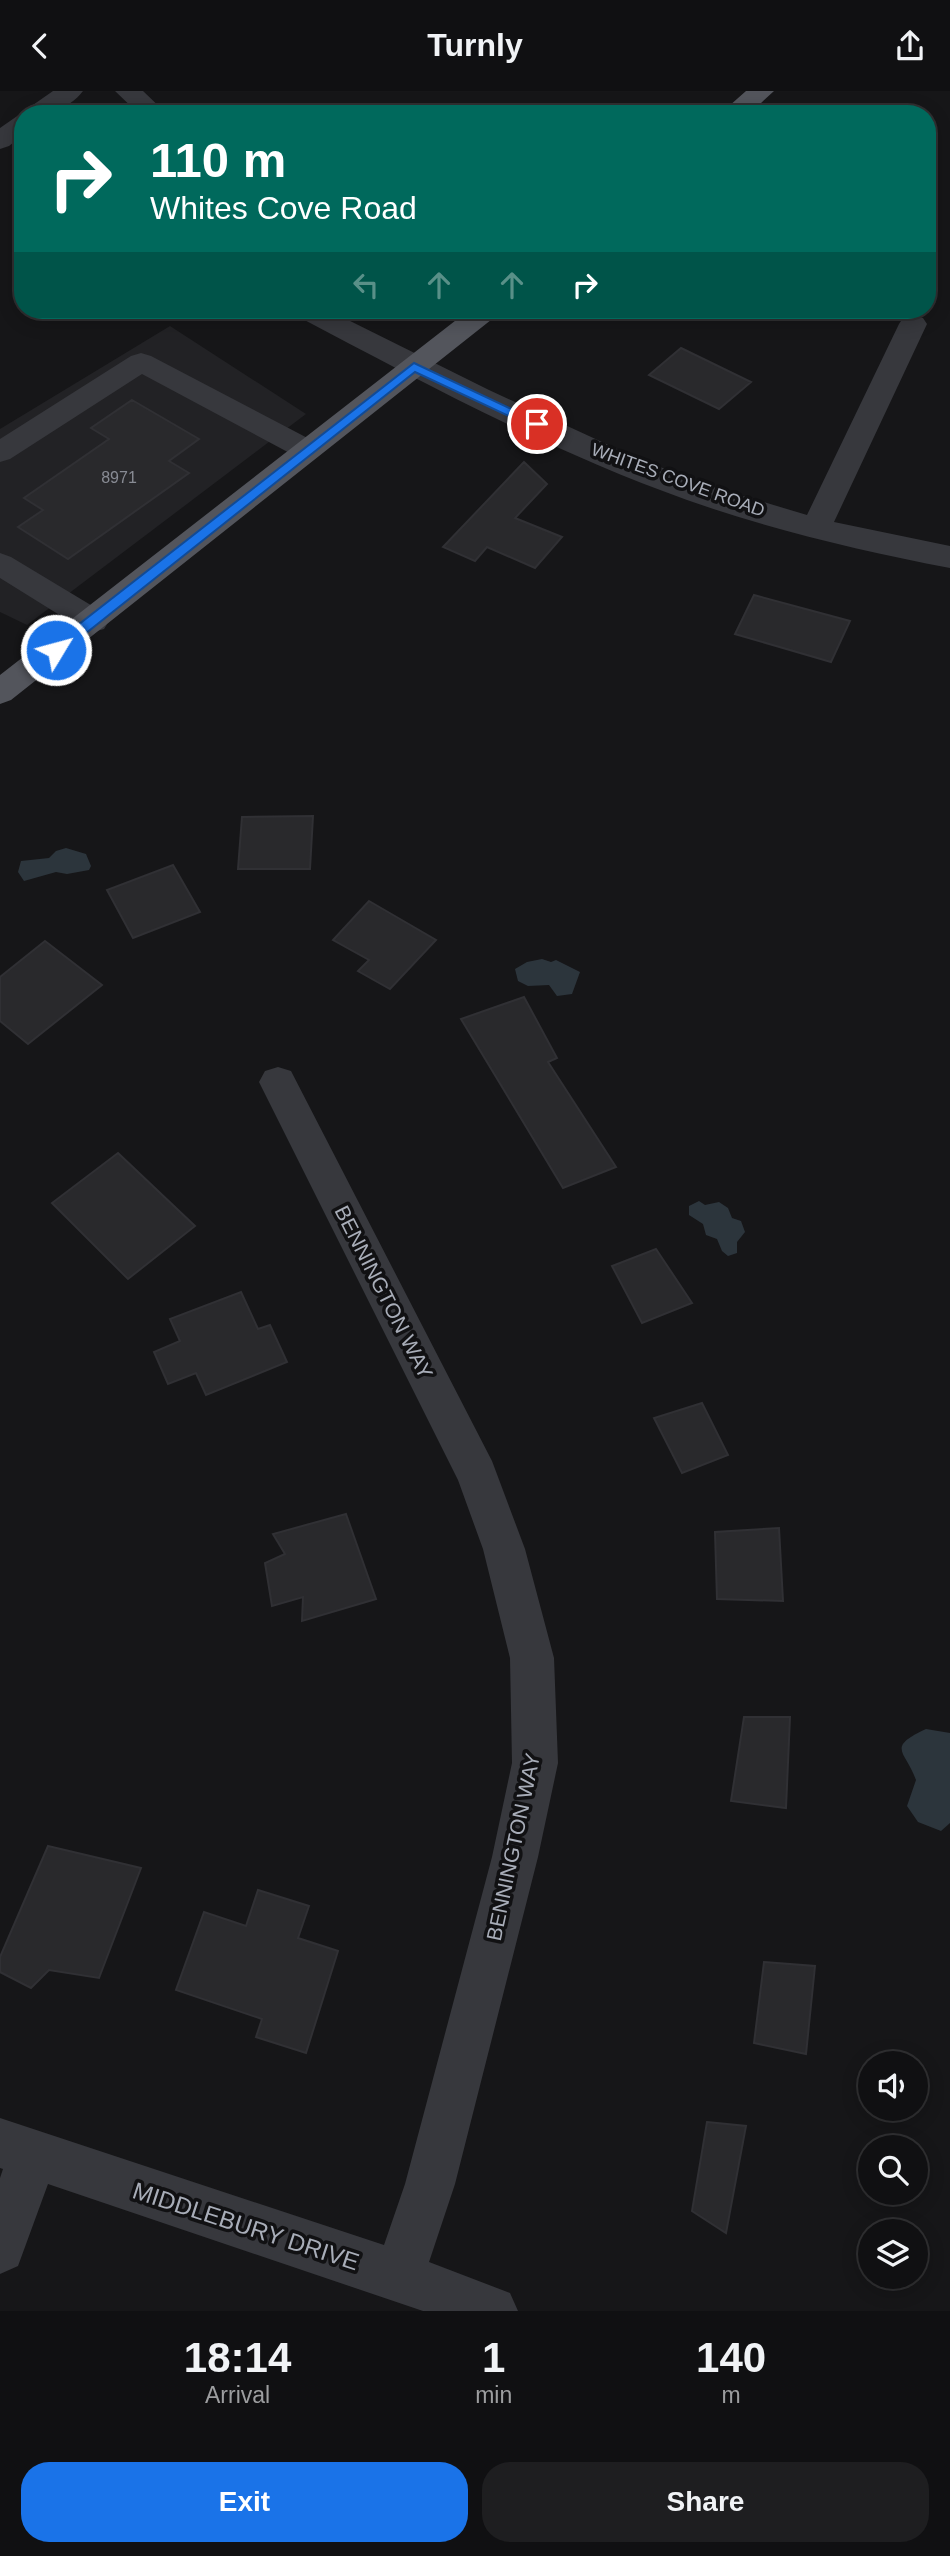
<!DOCTYPE html>
<html lang="en">
<head>
<meta charset="utf-8">
<style>
	body { margin:0; font-family:Arial,sans-serif; background:#1e1e20; color:#f1f3f6; height:100vh; display:flex; flex-direction:column; font-size:26px; white-space:nowrap }
	* { box-sizing:border-box; margin:0 }
	p { font-size:23px; color:#9c9d9f }
	.icon { flex:none; width:38px; height:38px; fill:none; stroke:currentColor; stroke-width:2; stroke-linecap:round; stroke-linejoin:round }
	.map { position:relative; height:2220px; overflow:hidden }
	.details { display:flex; flex-direction:column; background:#101012; flex:1 }
	.details>* { flex:none }
	.guide { position:absolute; left:14px; top:14px; width:922px; height:214px; border-radius:28px; box-shadow:0 4px 18px #0003,0 0 0 2px #303032; background:#00695c; color:#fff; overflow:hidden }
	.buttons { position:absolute; left:858px; top:1960px; display:grid; gap:14px }
	.buttons a { display:grid; place-items:center; width:70px; height:70px; border-radius:50%; background:#101012; box-shadow:0 4px 18px #0003,0 0 0 2px #303032; font-size:35px }
	.pin { position:absolute; display:grid; place-items:center; width:60px; height:60px; color:#fff; margin:-30px; border:4px solid #fff; border-radius:50%; box-shadow:0 2px 7px #0007 }
	.me { position:absolute; width:77px; margin:-38px; rotate:53deg; stroke-linejoin:round; filter:drop-shadow(0 0 5px #0008) }
	.turn { display:flex; align-items:center; gap:24px; height:147px; padding:0 21px; font-size:32px }
	.turn .icon { width:91px; height:91px; stroke-width:2.5 }
	.turn b { display:block; font-size:49px; line-height:60px }
	.lanes { display:flex; align-items:center; height:66px; padding:0 21px; background:#0003; justify-content:center; gap:35px; direction:ltr }
	.lanes .off { opacity:.35 }
	.eta { display:flex; justify-content:space-evenly; align-items:center; height:119px; text-align:center }
	.eta b { font-size:42px; font-weight:800; line-height:49px }
	.primary-button { display:flex; gap:14px; margin-top:auto; padding:14px 21px }
	.primary-button a { flex:1; height:80px; border-radius:28px; background:#1a73e8; color:#fff; font-size:28px; font-weight:800; line-height:80px; text-align:center }
	.primary-button a+a { background:#1e1e20; color:#f1f3f6 }
	header { display:flex; justify-content:space-between; align-items:center; height:91px; padding:0 21px; background:#101012; font-size:32px; font-weight:800 }
	.map>svg:first-child { display:block }
	.built { fill:#222225 }
	.water { fill:#2c353c }
	.building { fill:#29292c; stroke:#303034; stroke-width:2 }
	.lines { fill:none; stroke-linecap:round; stroke-linejoin:round }
	.minor { fill:#37383d; fill-rule:evenodd }
	.major { fill:#53555c; fill-rule:evenodd }
	.route { fill:#1a73e8; stroke:#114b97; stroke-width:2 }
	.labels { text-anchor:middle; dominant-baseline:central; stroke-width:7; stroke-linejoin:round; paint-order:stroke }
	.far-number-label { font-size:16px; fill:#888b94 }
	.far-street-label { font-size:18px; fill:#a8adb8; stroke:#111113 }
	.street-label { font-size:21px; fill:#a8adb8; stroke:#111113 }
	.near-street-label { font-size:24px; fill:#a8adb8; stroke:#111113 }
</style>
</head>
<body>
<header><svg class="icon" aria-label="back" viewBox="0 0 24 24"><path d="M15 5l-7 7 7 7"/></svg>Turnly<svg class="icon" aria-label="share" viewBox="0 0 24 24"><path d="M12 15V3M7 8l5-5 5 5M5 13v7h14v-7"/></svg></header>
<div class="map">
<svg width="950" height="2220" viewBox="0 0 950 2220">
	<rect width="100%" height="100%" fill="#161618"/>
	<path class="built" d="M 170,235 L 306,323 L 27,534 L 0,521 L 0,338 Z"/>
	<path class="water" d="M 66,757 L 86,763 L 91,775 L 89,779 L 67,783 L 56,781 L 24,790 L 18,781 L 21,770 L 49,767 L 56,760 Z
		M 542,868 L 551,871 L 556,869 L 580,881 L 572,903 L 557,905 L 549,894 L 528,895 L 518,890 L 515,878 L 527,871 Z
		M 699,1110 L 705,1114 L 719,1111 L 728,1117 L 732,1127 L 741,1130 L 745,1141 L 737,1151 L 737,1162 L 728,1165 L 722,1160 L 717,1148 L 706,1144 L 703,1133 L 689,1124 L 689,1115 Z
		M 926,1638 L 950,1642 L 950,1732 L 941,1740 L 918,1731 L 907,1715 L 916,1689 C 906,1660 885,1657 926,1638 Z"/>
	<path class="building" d="M 681,257 L 751,291 L 719,318 L 649,284 Z
		M 132,309 L 199,348 L 169,370 L 189,382 L 68,468 L 18,436 L 43,419 L 24,407 L 109,348 L 91,337 Z
		M 524,371 L 547,393 L 515,427 L 562,446 L 535,477 L 487,456 L 475,470 L 443,456 Z
		M 754,504 L 850,530 L 831,571 L 735,543 Z
		M 313,725 L 310,778 L 238,778 L 242,726 Z
		M 173,774 L 200,821 L 133,847 L 107,799 Z
		M 369,810 L 436,849 L 390,898 L 358,880 L 369,869 L 333,849 Z
		M 45,850 L 102,894 L 28,953 L 0,930 L 0,886 Z
		M 524,906 L 557,967 L 548,971 L 616,1076 L 563,1097 L 461,928 Z
		M 118,1062 L 195,1135 L 128,1188 L 52,1112 Z
		M 656,1158 L 692,1212 L 642,1232 L 612,1175 Z
		M 241,1201 L 258,1238 L 270,1234 L 287,1271 L 206,1304 L 196,1282 L 168,1293 L 154,1261 L 180,1250 L 170,1228 Z
		M 702,1312 L 728,1364 L 682,1382 L 654,1327 Z
		M 346,1423 L 376,1508 L 302,1530 L 303,1506 L 272,1515 L 265,1472 L 285,1463 L 273,1443 Z
		M 779,1437 L 783,1510 L 717,1508 L 715,1441 Z
		M 744,1626 L 790,1626 L 786,1717 L 731,1710 Z
		M 48,1755 L 141,1777 L 99,1887 L 49,1879 L 31,1897 L 0,1881 L 0,1866 Z
		M 258,1799 L 309,1815 L 298,1847 L 338,1860 L 306,1962 L 256,1946 L 262,1928 L 176,1899 L 204,1821 L 246,1835 Z
		M 764,1871 L 815,1875 L 806,1963 L 754,1952 Z
		M 707,2031 L 746,2035 L 726,2142 L 692,2120 Z"/>
	<g class="lines">
		<path class="minor" d="M 53,0 L 83,0 C 68,20 45,23 23,23 L 23,44 L 9,55 L 0,58 L 0,37 Z
			M 115,0 L 143,0 L 167,23 L 139,23 Z
			M 293,219 L 328,219 L 489,299 L 639,368 L 710,395 L 807,424 L 899,233 L 903,227 L 913,224 L 923,227 L 927,233 L 834,431 L 950,455 L 950,477 C 861,460 772,439 687,409 C 552,361 424,292 297,225 Z
			M 141,262 L 151,265 L 317,352 L 322,359 L 317,366 L 307,369 L 297,366 L 142,283 L 10,368 L 0,371 L 0,348 L 131,265 Z
			M 0,462 L 11,466 L 104,522 L 109,530 L 104,538 L 93,541 L 82,538 L 0,487 Z
			M 278,976 L 291,980 L 492,1370 L 525,1458 L 554,1567 L 558,1672 L 538,1766 L 455,2093 L 429,2171 L 510,2202 L 518,2220 L 423,2220 L 48,2093 L 18,2175 L 0,2183 L 0,2087 L 3,2078 L 0,2077 L 0,2027 L 384,2154 L 405,2093 L 492,1766 L 512,1672 L 510,1567 L 483,1458 L 458,1389 L 259,991 L 265,980 Z"/>
		<path class="major" d="M 746,0 L 774,0 L 749,23 L 720,23 Z
			M 469,219 L 500,219 L 496,225 L 11,609 L 0,613 L 0,584 Z"/>
	</g>
	<path class="route" d="M 414,272 L 543,333 L 537,337 L 532,336 L 415,281 L 61,562 L 51,562 L 51,555 Z"/>
	<g class="labels">
		<g class="far-number-label">
			<text x="119" y="386">8971</text>
		</g>
		<g class="far-street-label">
			<text transform="translate(678 389) rotate(20)">WHITES COVE ROAD</text>
		</g>
		<g class="street-label">
			<text transform="translate(384 1201) rotate(63)">BENNINGTON WAY</text>
			<text transform="translate(513 1756) rotate(-78)">BENNINGTON WAY</text>
		</g>
		<g class="near-street-label">
			<text transform="translate(246 2135) rotate(18)">MIDDLEBURY DRIVE</text>
		</g>
	</g>
</svg>
<div class="buttons">
<a><svg class="icon" aria-label="sound" viewBox="0 0 24 24"><path d="M4 9h4l5-4v14l-5-4H4zM17 9q2 3 0 6"/></svg></a>
<a><svg class="icon" aria-label="search" viewBox="0 0 24 24"><circle cx="10" cy="10" r="6"/><path d="M15 15l6 6"/></svg></a>
<a><svg class="icon" aria-label="layers" viewBox="0 0 24 24"><path d="M12 4l9 5-9 5-9-5zM3 14l9 5 9-5"/></svg></a>
</div>
<div class="pin" style="left:537px;top:333px;background:#d93025"><svg class="icon" aria-label="arrive" viewBox="0 0 24 24"><path d="M6 21V4h12l-3 4 3 4H6"/></svg></div>
<svg class="me" style="left:56px;top:559px" viewBox="-20 -20 40 40"><circle r="17" fill="#1a73e8" stroke="#fff" stroke-width="3"/><path d="M0-11L8 9 0 5-8 9z" fill="#fff"/></svg>
<div class="guide">
<div class="turn"><svg class="icon" aria-label="right" viewBox="0 0 24 24"><path d="M7 20v-9h11M14 6l5 5-5 5"/></svg><div><b>110 m</b>Whites Cove Road</div></div>
<div class="lanes"><svg class="icon off" aria-label="left" viewBox="0 0 24 24"><path d="M17 20v-9H6M10 6l-5 5 5 5"/></svg><svg class="icon off" aria-label="ahead" viewBox="0 0 24 24"><path d="M12 20V5M6 11l6-6 6 6"/></svg><svg class="icon off" aria-label="ahead" viewBox="0 0 24 24"><path d="M12 20V5M6 11l6-6 6 6"/></svg><svg class="icon" aria-label="right" viewBox="0 0 24 24"><path d="M7 20v-9h11M14 6l5 5-5 5"/></svg></div>
</div>
</div>
<section class="details">
<div class="eta">
<div><b>18:14</b><p>Arrival</p></div>
<div><b>1</b><p>min</p></div>
<div><b>140</b><p>m</p></div>
</div>
<div class="primary-button"><a>Exit</a><a>Share</a></div>
</section>
</body>
</html>
